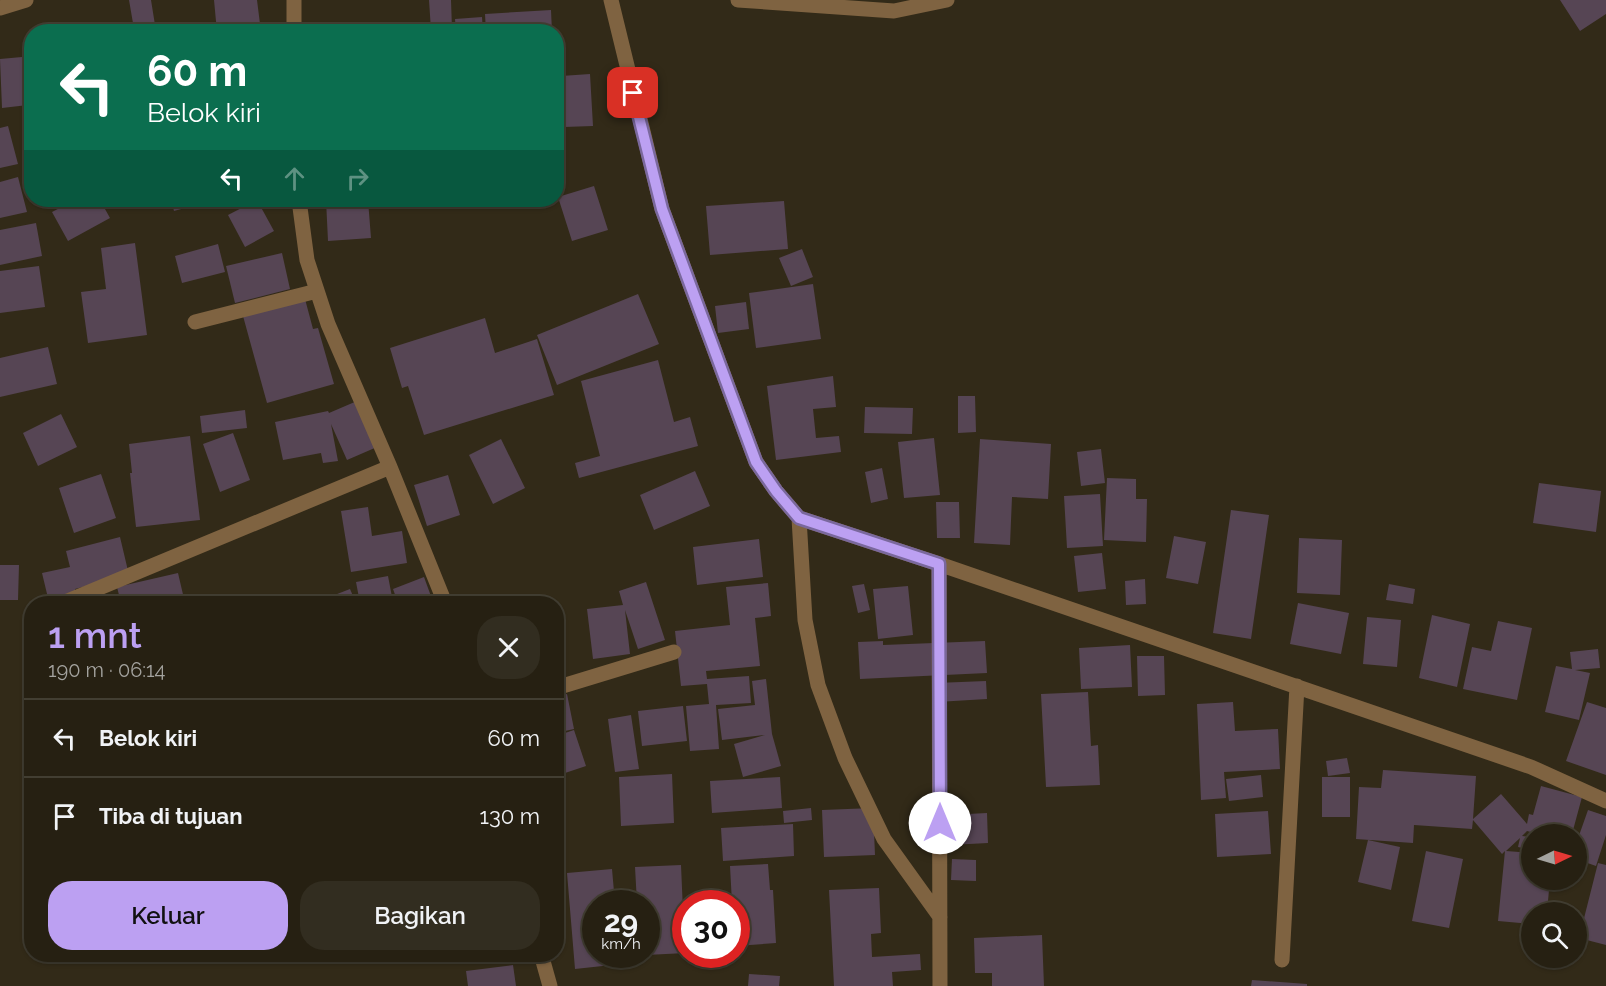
<!DOCTYPE html>
<html lang="id">
<head>
<meta charset="utf-8">
<style>
	body { margin:0; font-family:Raleway,sans-serif; background:#322d20; color:#f1f3f6; height:100vh; display:flex; flex-direction:column; font-size:22px; white-space:nowrap }
	* { box-sizing:border-box; margin:0 }
	p { font-size:20px; color:#a4a39f }
	.icon { flex:none; width:33px; height:33px; fill:none; stroke:currentColor; stroke-width:2; stroke-linecap:round; stroke-linejoin:round }
	.map { position:relative; flex:1; overflow:hidden }
	.sheet { position:absolute; left:24px; top:596px; width:540px; height:366px; display:flex; flex-direction:column; background:#262012; border-radius:24px; box-shadow:0 2px 4px #0004,0 0 0 2px #423e32 }
	.sheet>* { flex:none }
	.guide { position:absolute; left:24px; top:24px; width:540px; height:183px; border-radius:24px; box-shadow:0 2px 4px #0004,0 0 0 2px #423e32; background:#0b6e4f; color:#fff; overflow:hidden }
	.needle { width:39px; rotate:85deg }
	.fabs { position:absolute; left:1521px; top:824px; display:grid; gap:12px }
	.fabs a { display:grid; place-items:center; width:66px; height:66px; border-radius:50%; background:#262012; box-shadow:0 2px 4px #0004,0 0 0 2px #423e32; font-size:30px }
	.speed { position:absolute; left:582px; top:890px; display:flex; gap:12px; font-size:30px; font-weight:700; text-align:center }
	.speed>* { display:grid; place-content:center; width:78px; height:78px; border-radius:50%; background:#262012; box-shadow:0 2px 4px #0004,0 0 0 2px #423e32; line-height:1 }
	.speed small { font-size:15px; font-weight:400 }
	.speed .limit { border:9px solid #d22; background:#fff; color:#111 }
	.pin { position:absolute; display:grid; place-items:center; width:51px; height:51px; color:#fff; margin:-26px; border-radius:12px; box-shadow:0 3px 9px #0006 }
	.me { position:absolute; width:66px; margin:-33px; rotate:0deg; stroke-linejoin:round; filter:drop-shadow(0 0 4px #0008) }
	.turn { display:flex; align-items:center; gap:21px; height:126px; padding:0 24px; font-size:27px }
	.turn .icon { width:78px; height:78px; stroke-width:2.5 }
	.turn b { display:block; font-size:42px; line-height:51px }
	.lanes { display:flex; align-items:center; height:57px; padding:0 24px; background:#0003; justify-content:center; gap:30px; direction:ltr }
	.lanes .off { opacity:.35 }
	.round { display:grid; place-items:center; flex:none; width:63px; height:63px; border-radius:24px; background:#322d20 }
	.headline { display:flex; align-items:center; justify-content:space-between; height:102px; padding:0 24px }
	h1 { font-size:36px; font-weight:600; line-height:45px; color:#bca0f2 }
	.button { display:flex; gap:12px; margin-top:auto; padding:12px 24px }
	.button a { flex:1; height:69px; border-radius:24px; background:#bca0f2; color:#111; font-size:24px; font-weight:600; line-height:69px; text-align:center }
	.button a+a { background:#322d20; color:#f1f3f6 }
	ul { padding:0; list-style:none }
	li { display:flex; align-items:center; gap:18px; height:78px; padding:0 24px; border-top:2px solid #423e32 }
	li div { flex:1 }
	li b { display:block; font-size:22px }
	li em { font-style:normal }
	.map>svg:first-child { display:block }
	.building { fill:#564554 }
	.lines { fill:none; stroke-linecap:round; stroke-linejoin:round }
	.minor { stroke:#7f6341; stroke-width:15 }
	.route-casing { stroke:#7a689d; stroke-width:15 }
	.route { stroke:#bca0f2; stroke-width:10 }
</style>
</head>
<body>
<div class="map">
<svg width="1606" height="986" viewBox="0 0 1606 986">
	<rect width="100%" height="100%" fill="#322a18"/>
	<path class="building" d="M 129,0 L 151,0 L 155,25 L 134,29 Z
		M 214,0 L 257,0 L 261,32 L 217,32 Z
		M 429,0 L 451,0 L 452,29 L 431,30 Z
		M 1560,0 L 1606,0 L 1606,14 L 1580,31 Z
		M 551,10 L 552,32 L 486,32 L 485,14 Z
		M 482,17 L 483,32 L 456,32 L 455,19 Z
		M 115,25 L 116,32 L 82,32 L 82,27 Z
		M 22,57 L 28,105 L 2,108 L 0,59 Z
		M 26,70 L 32,70 L 32,117 L 30,117 Z
		M 590,74 L 593,126 L 564,127 L 561,76 Z
		M 8,126 L 18,164 L 0,168 L 0,128 Z
		M 18,177 L 27,212 L 0,218 L 0,182 Z
		M 594,186 L 608,230 L 572,241 L 558,197 Z
		M 75,200 L 100,200 L 110,218 L 68,241 L 52,212 Z
		M 171,200 L 214,200 L 174,211 Z
		M 257,200 L 274,231 L 245,247 L 228,215 Z
		M 326,200 L 368,200 L 371,238 L 328,241 Z
		M 784,201 L 788,249 L 710,255 L 706,206 Z
		M 36,223 L 42,256 L 0,265 L 0,230 Z
		M 135,243 L 147,335 L 88,343 L 81,292 L 106,289 L 101,248 Z
		M 218,244 L 225,272 L 182,283 L 175,256 Z
		M 802,249 L 813,277 L 791,286 L 779,258 Z
		M 282,253 L 290,289 L 235,303 L 226,266 Z
		M 39,266 L 45,307 L 0,313 L 0,271 Z
		M 813,284 L 821,339 L 756,348 L 749,293 Z
		M 638,294 L 659,344 L 557,385 L 537,335 Z
		M 305,299 L 313,329 L 318,328 L 334,384 L 267,403 L 243,316 Z
		M 746,302 L 749,329 L 718,333 L 715,306 Z
		M 485,318 L 495,353 L 537,339 L 554,395 L 424,435 L 408,386 L 402,388 L 390,348 Z
		M 48,347 L 57,384 L 0,397 L 0,358 Z
		M 658,360 L 674,422 L 690,417 L 698,446 L 579,478 L 575,463 L 600,456 L 581,381 Z
		M 833,376 L 836,407 L 813,409 L 816,438 L 839,436 L 841,452 L 776,460 L 767,386 Z
		M 958,396 L 975,396 L 976,432 L 958,433 Z
		M 357,401 L 377,447 L 347,460 L 331,424 L 338,461 L 323,463 L 321,453 L 283,460 L 275,422 L 328,411 L 329,413 Z
		M 865,407 L 913,408 L 912,434 L 864,433 Z
		M 245,410 L 247,428 L 202,433 L 200,416 Z
		M 61,414 L 77,447 L 38,466 L 23,433 Z
		M 233,433 L 250,480 L 220,492 L 203,444 Z
		M 190,436 L 200,520 L 136,527 L 130,473 L 132,473 L 129,444 Z
		M 934,438 L 940,495 L 904,498 L 898,442 Z
		M 501,439 L 525,488 L 493,504 L 469,455 Z
		M 980,439 L 1051,444 L 1048,499 L 1012,497 L 1010,545 L 974,543 Z
		M 1101,449 L 1105,483 L 1081,486 L 1077,452 Z
		M 882,468 L 888,499 L 871,503 L 865,472 Z
		M 695,471 L 710,506 L 654,530 L 640,495 Z
		M 101,474 L 116,518 L 74,533 L 59,488 Z
		M 448,475 L 460,515 L 427,526 L 414,485 Z
		M 1107,478 L 1136,479 L 1136,499 L 1147,499 L 1146,542 L 1104,540 Z
		M 1539,483 L 1601,491 L 1596,532 L 1533,523 Z
		M 1100,494 L 1103,546 L 1067,548 L 1064,496 Z
		M 936,502 L 959,502 L 960,538 L 937,538 Z
		M 368,507 L 372,536 L 402,531 L 407,563 L 351,572 L 341,511 Z
		M 1231,510 L 1269,515 L 1251,639 L 1213,633 Z
		M 1174,536 L 1206,542 L 1198,584 L 1166,578 Z
		M 120,537 L 129,575 L 75,589 L 75,592 L 48,598 L 42,573 L 70,567 L 66,551 Z
		M 1299,538 L 1342,540 L 1340,595 L 1297,593 Z
		M 759,539 L 763,577 L 697,585 L 693,547 Z
		M 1102,553 L 1106,589 L 1078,592 L 1074,556 Z
		M 0,565 L 19,565 L 18,600 L 0,600 Z
		M 178,573 L 185,603 L 121,603 L 117,587 Z
		M 388,576 L 392,597 L 360,603 L 356,582 Z
		M 424,577 L 432,599 L 421,603 L 398,603 L 393,589 Z
		M 1145,579 L 1146,604 L 1126,605 L 1125,581 Z
		M 646,582 L 665,640 L 638,649 L 625,610 L 630,654 L 593,659 L 587,609 L 623,605 L 619,591 Z
		M 768,583 L 771,616 L 755,618 L 760,666 L 706,671 L 707,679 L 749,676 L 751,703 L 716,705 L 719,749 L 690,751 L 686,706 L 709,704 L 707,684 L 681,686 L 675,631 L 730,625 L 726,587 Z
		M 864,584 L 870,610 L 858,613 L 852,586 Z
		M 1389,584 L 1415,589 L 1413,604 L 1386,600 Z
		M 908,586 L 913,635 L 878,639 L 873,589 Z
		M 350,589 L 356,603 L 314,603 Z
		M 1298,603 L 1349,613 L 1341,654 L 1290,644 Z
		M 1432,615 L 1470,624 L 1457,687 L 1419,678 Z
		M 1367,617 L 1401,620 L 1397,667 L 1363,664 Z
		M 1498,621 L 1532,628 L 1517,700 L 1463,689 L 1472,647 L 1491,651 Z
		M 883,641 L 883,645 L 985,641 L 987,673 L 860,679 L 858,642 Z
		M 1130,645 L 1132,687 L 1081,689 L 1079,648 Z
		M 1598,649 L 1600,668 L 1575,670 L 1590,673 L 1579,720 L 1545,712 L 1556,666 L 1572,669 L 1570,652 Z
		M 1137,656 L 1164,656 L 1165,695 L 1138,696 Z
		M 766,679 L 772,734 L 781,766 L 743,777 L 734,744 L 765,735 L 722,740 L 718,709 L 755,705 L 752,681 Z
		M 986,681 L 987,699 L 937,702 L 936,683 Z
		M 1088,692 L 1091,746 L 1098,745 L 1100,785 L 1046,787 L 1041,694 Z
		M 567,694 L 574,729 L 556,733 L 556,696 Z
		M 1233,702 L 1235,731 L 1278,729 L 1280,769 L 1224,772 L 1226,798 L 1201,800 L 1197,704 Z
		M 1587,702 L 1606,708 L 1606,775 L 1566,761 Z
		M 683,706 L 687,741 L 642,746 L 638,711 Z
		M 631,715 L 639,769 L 615,772 L 608,719 Z
		M 574,730 L 586,766 L 556,776 L 556,736 Z
		M 1347,758 L 1350,773 L 1328,776 L 1326,761 Z
		M 1383,770 L 1476,776 L 1473,819 L 1501,794 L 1527,824 L 1529,814 L 1533,815 L 1541,786 L 1582,797 L 1572,834 L 1538,834 L 1527,831 L 1522,836 L 1532,837 L 1532,850 L 1518,847 L 1520,838 L 1506,851 L 1532,853 L 1532,879 L 1550,879 L 1547,912 L 1532,912 L 1532,924 L 1498,921 L 1505,851 L 1502,854 L 1473,820 L 1472,829 L 1414,825 L 1413,843 L 1356,839 L 1359,787 L 1381,788 Z
		M 672,774 L 674,823 L 621,826 L 619,777 Z
		M 1261,775 L 1263,797 L 1229,801 L 1226,779 Z
		M 780,777 L 782,808 L 712,813 L 710,781 Z
		M 1322,777 L 1350,777 L 1350,817 L 1322,817 Z
		M 811,808 L 812,820 L 784,823 L 783,811 Z
		M 873,808 L 875,855 L 824,857 L 822,810 Z
		M 1588,810 L 1606,816 L 1606,835 L 1596,866 L 1576,859 L 1576,844 Z
		M 1268,811 L 1271,854 L 1217,857 L 1215,814 Z
		M 987,813 L 988,843 L 950,845 L 948,815 Z
		M 793,824 L 794,856 L 723,861 L 721,828 Z
		M 1368,840 L 1400,847 L 1391,890 L 1358,882 Z
		M 1426,851 L 1463,859 L 1449,928 L 1412,921 Z
		M 952,859 L 976,860 L 976,881 L 951,880 Z
		M 1598,863 L 1606,865 L 1606,945 L 1579,938 Z
		M 768,864 L 770,890 L 773,890 L 776,943 L 736,946 L 736,903 L 732,903 L 730,866 Z
		M 681,865 L 683,911 L 686,911 L 686,953 L 646,955 L 646,903 L 637,903 L 635,867 Z
		M 612,869 L 615,903 L 596,903 L 596,954 L 620,954 L 621,964 L 575,969 L 567,873 Z
		M 879,888 L 881,933 L 871,934 L 872,957 L 920,954 L 921,970 L 892,972 L 893,986 L 834,986 L 829,890 Z
		M 1042,935 L 1044,986 L 992,986 L 992,973 L 975,973 L 974,938 Z
		M 513,965 L 516,986 L 468,986 L 466,971 Z
		M 749,974 L 780,976 L 779,986 L 748,986 Z
		M 1252,980 L 1307,984 L 1307,986 L 1251,986 Z"/>
	<g class="lines">
		<path class="minor" d="M 611,0 L 662,209 L 756,462 L 776,491 L 799,518 L 939,564 L 1531,767 L 1606,801
			M 738,0 L 894,11 L 947,0
			M 0,8 L 26,0
			M 294,32 L 294,0
			M 299,200 L 307,260 L 328,324 L 390,467 L 445,603
			M 195,322 L 317,291
			M 799,518 L 805,620 L 818,685 L 845,758 L 884,839 L 940,917
			M 939,564 L 940,986
			M 63,603 L 390,467
			M 556,688 L 674,652
			M 541,954 L 550,986
			M 1282,960 L 1297,686"/>
	</g>
	<g class="lines">
		<g class="route-casing">
			<path id="route" d="M 633,93 L 662,209 L 756,462 L 776,491 L 799,518 L 939,564 L 940,823"/>
		</g>
		<use href="#route" class="route"/>
	</g>
</svg>
<div class="fabs">
<a><svg class="needle" viewBox="-14 -14 28 28"><path d="M0-13l5 13h-10z" fill="#e53935"/><path d="M0 13l5-13h-10z" fill="#a4a39f"/></svg></a>
<a><svg class="icon" aria-label="search" viewBox="0 0 24 24"><circle cx="10" cy="10" r="6"/><path d="M15 15l6 6"/></svg></a>
</div>
<div class="speed"><div>29<small>km/h</small></div><div class="limit">30</div></div>
<div class="pin" style="left:633px;top:93px;background:#d93025"><svg class="icon" aria-label="arrive" viewBox="0 0 24 24"><path d="M6 21V4h12l-3 4 3 4H6"/></svg></div>
<svg class="me" style="left:940px;top:823px" viewBox="-20 -20 40 40"><circle r="19" fill="#fff"/><path d="M0-13L10 11 0 6-10 11z" fill="#bca0f2"/></svg>
<div class="guide">
<div class="turn"><svg class="icon" aria-label="left" viewBox="0 0 24 24"><path d="M17 20v-9H6M10 6l-5 5 5 5"/></svg><div><b>60 m</b>Belok kiri</div></div>
<div class="lanes"><svg class="icon" aria-label="left" viewBox="0 0 24 24"><path d="M17 20v-9H6M10 6l-5 5 5 5"/></svg><svg class="icon off" aria-label="ahead" viewBox="0 0 24 24"><path d="M12 20V5M6 11l6-6 6 6"/></svg><svg class="icon off" aria-label="right" viewBox="0 0 24 24"><path d="M7 20v-9h11M14 6l5 5-5 5"/></svg></div>
</div>
<section class="sheet">
<div class="headline"><div><h1>1 mnt</h1><p>190 m · 06:14</p></div><a class="round"><svg class="icon" aria-label="close" viewBox="0 0 24 24"><path d="M6 6l12 12M18 6L6 18"/></svg></a></div>
<ul>
<li><svg class="icon" aria-label="left" viewBox="0 0 24 24"><path d="M17 20v-9H6M10 6l-5 5 5 5"/></svg><div><b>Belok kiri</b></div><em>60 m</em></li>
<li><svg class="icon" aria-label="arrive" viewBox="0 0 24 24"><path d="M6 21V4h12l-3 4 3 4H6"/></svg><div><b>Tiba di tujuan</b></div><em>130 m</em></li>
</ul>
<div class="button"><a>Keluar</a><a>Bagikan</a></div>
</section>
</div>
</body>
</html>
